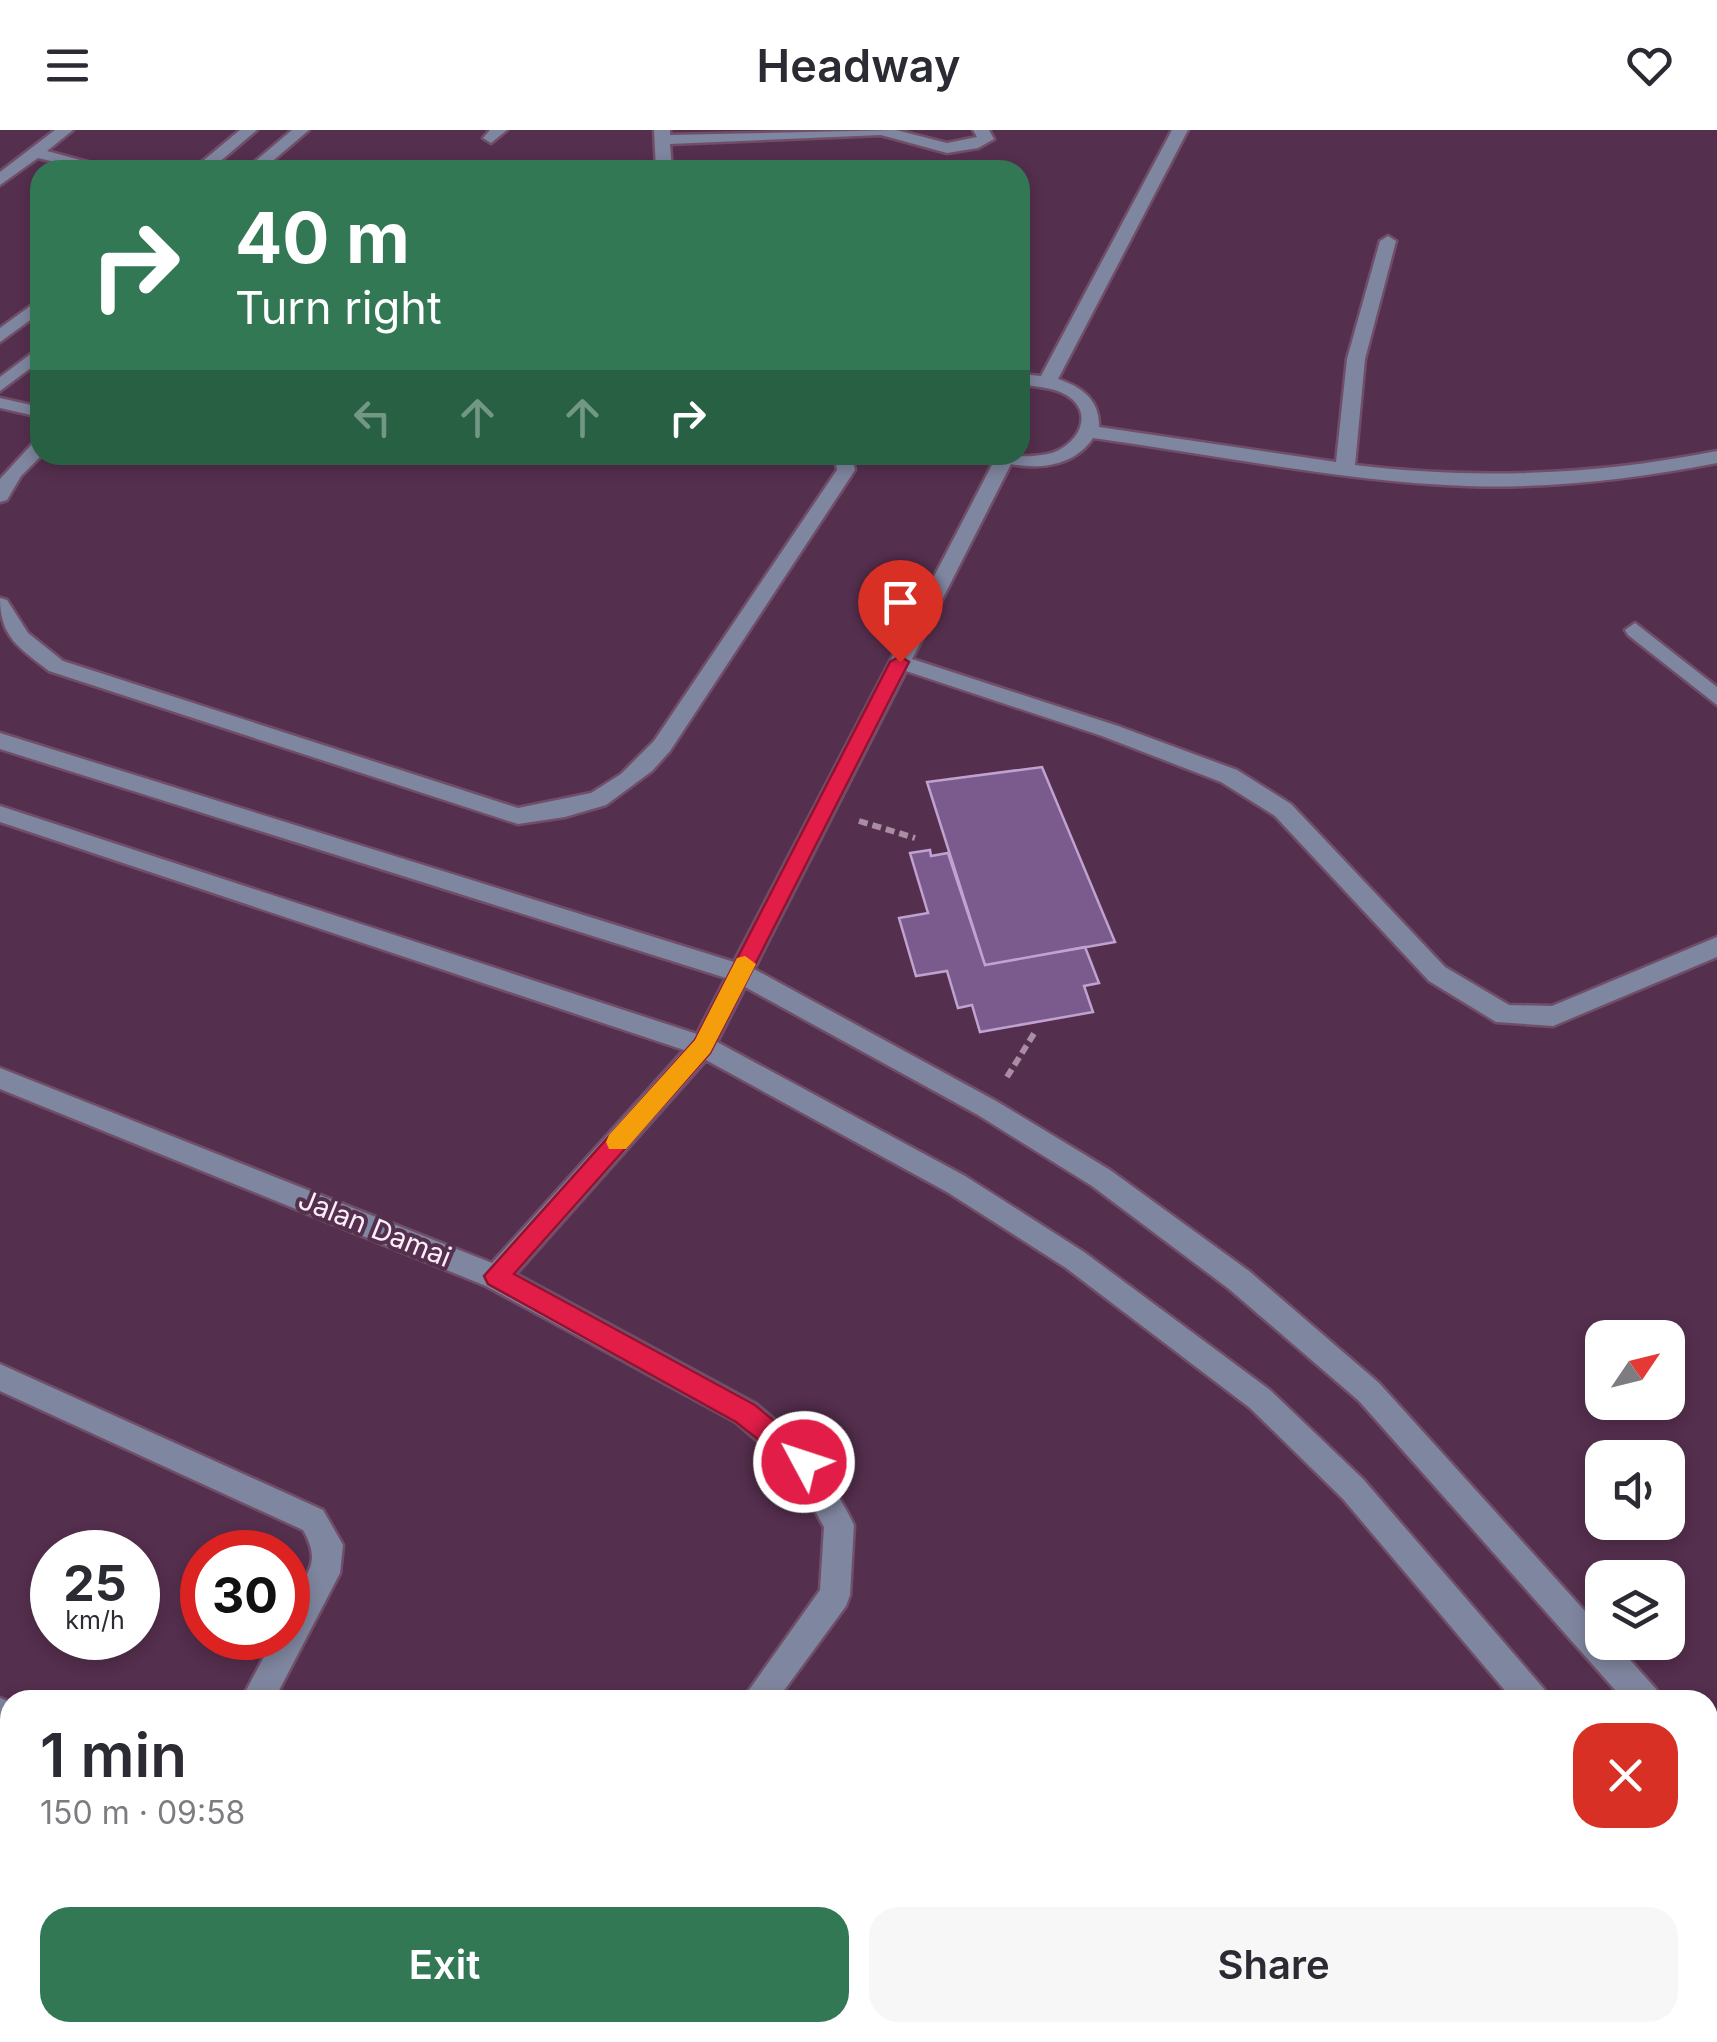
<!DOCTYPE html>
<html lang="en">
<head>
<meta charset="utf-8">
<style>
	body { margin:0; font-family:Inter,sans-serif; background:#f7f7f7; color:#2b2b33; height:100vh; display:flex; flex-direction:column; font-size:38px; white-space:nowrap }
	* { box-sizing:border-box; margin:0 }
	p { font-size:32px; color:#7c7c81 }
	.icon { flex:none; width:55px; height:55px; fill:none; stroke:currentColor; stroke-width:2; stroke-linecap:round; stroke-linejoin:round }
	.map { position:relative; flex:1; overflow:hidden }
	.drawer { position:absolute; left:0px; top:1560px; width:1718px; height:352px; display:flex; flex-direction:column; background:#fff; border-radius:30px 30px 0 0; box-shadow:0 5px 15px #0003 }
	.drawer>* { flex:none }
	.banner { position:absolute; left:30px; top:30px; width:1000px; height:305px; border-radius:30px; box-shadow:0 5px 15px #0003; background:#327855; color:#fff; overflow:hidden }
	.needle { width:65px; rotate:55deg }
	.controls { position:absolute; left:1585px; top:1190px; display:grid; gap:20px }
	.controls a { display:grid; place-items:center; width:100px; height:100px; border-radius:20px; background:#fff; box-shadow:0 5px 15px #0003; font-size:50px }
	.speed { position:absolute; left:30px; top:1400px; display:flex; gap:20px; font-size:50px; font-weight:700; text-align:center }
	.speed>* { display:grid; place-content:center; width:130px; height:130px; border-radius:50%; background:#fff; box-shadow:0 5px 15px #0003; line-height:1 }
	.speed small { font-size:25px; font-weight:400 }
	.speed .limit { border:15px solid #d22; background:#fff; color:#111 }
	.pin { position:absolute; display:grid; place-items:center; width:85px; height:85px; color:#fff; margin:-102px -42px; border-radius:50% 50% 50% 0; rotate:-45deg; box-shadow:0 0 10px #0007 }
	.pin .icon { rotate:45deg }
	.me { position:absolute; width:110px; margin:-55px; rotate:310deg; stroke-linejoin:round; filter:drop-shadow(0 0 8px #0008) }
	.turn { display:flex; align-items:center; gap:35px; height:210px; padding:0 40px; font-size:45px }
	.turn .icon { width:130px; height:130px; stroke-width:2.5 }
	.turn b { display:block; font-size:70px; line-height:85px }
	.lanes { display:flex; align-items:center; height:95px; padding:0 40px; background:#0003; justify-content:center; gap:50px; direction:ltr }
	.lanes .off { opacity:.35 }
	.round { display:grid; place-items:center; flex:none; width:105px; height:105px; border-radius:30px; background:#f7f7f7 }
	.overview { display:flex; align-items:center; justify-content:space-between; height:170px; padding:0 40px }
	h1 { font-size:60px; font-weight:600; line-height:75px }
	.action { display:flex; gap:20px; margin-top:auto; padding:20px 40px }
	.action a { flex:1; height:115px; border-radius:30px; background:#327855; color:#fff; font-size:40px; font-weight:600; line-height:115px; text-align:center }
	.action a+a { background:#f7f7f7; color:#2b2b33 }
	header { display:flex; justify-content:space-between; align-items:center; height:130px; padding:0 40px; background:#fff; font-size:45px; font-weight:600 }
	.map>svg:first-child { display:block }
	.building { fill:#7b5a8d; stroke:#c0a2d0; stroke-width:2.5 }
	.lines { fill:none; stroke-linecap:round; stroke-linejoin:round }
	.minor-casing { stroke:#704e69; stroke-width:5 }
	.path { stroke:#a98ea3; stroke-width:6; stroke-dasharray:9 5; stroke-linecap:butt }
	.minor { fill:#7f869f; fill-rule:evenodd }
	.route { fill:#e11d48; stroke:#92132f; stroke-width:2.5 }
	.slow { fill:#f59e0b }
	.labels { text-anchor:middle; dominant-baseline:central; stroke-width:8; stroke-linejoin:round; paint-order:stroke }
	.street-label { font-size:28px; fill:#fdeef9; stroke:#552f4e }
</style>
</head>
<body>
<header><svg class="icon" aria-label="menu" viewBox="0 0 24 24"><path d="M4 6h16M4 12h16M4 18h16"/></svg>Headway<svg class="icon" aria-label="heart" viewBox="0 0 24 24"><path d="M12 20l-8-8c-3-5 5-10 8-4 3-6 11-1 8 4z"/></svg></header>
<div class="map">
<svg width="1717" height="1912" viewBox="0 0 1717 1912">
	<rect width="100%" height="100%" fill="#552f4e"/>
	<path class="building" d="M 1042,637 L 1115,812 L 985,835 L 927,652 Z
		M 930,720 L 931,726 L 948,723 L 985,835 L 1085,817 L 1099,853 L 1084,856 L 1093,882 L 980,902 L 972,875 L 958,878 L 947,841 L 916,846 L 899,788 L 928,783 L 910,723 Z"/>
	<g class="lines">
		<g class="minor-casing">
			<path id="minor" d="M 55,0 L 73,0 L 47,21 L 117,40 L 89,40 L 38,28 L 0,55 L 0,42 Z
				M 240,0 L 257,0 L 210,40 L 192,40 Z
				M 292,0 L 309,0 L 262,40 L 245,40 Z
				M 490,0 L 507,0 L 491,13 L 483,8 Z
				M 654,0 L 670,0 L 670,5 L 896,0 L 947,13 L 977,7 L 973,0 L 989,0 L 994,9 L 978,18 L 947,23 L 881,5 L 670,14 L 672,40 L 656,40 Z
				M 1172,0 L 1188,0 L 1058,249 C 1082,257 1100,270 1099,297 L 1336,332 L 1347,229 L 1380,111 L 1388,106 L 1396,111 L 1365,229 L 1355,335 C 1477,350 1596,345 1717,321 L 1717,333 C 1634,349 1550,359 1466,356 C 1341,351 1217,325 1093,308 C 1075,335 1042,340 1011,334 L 912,529 L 1118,596 L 1237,640 L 1291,674 L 1445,837 L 1509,875 L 1552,876 L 1717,807 L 1717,827 L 1553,896 L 1496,892 L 1429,851 L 1275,686 L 1221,652 L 1102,606 L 906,541 L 754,839 L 996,971 L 1110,1040 L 1249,1141 L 1379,1253 L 1602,1500 L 1602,1512 L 1614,1512 L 1656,1559 L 1661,1570 L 1624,1570 L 1359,1271 L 1229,1159 L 1092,1056 L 978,985 L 745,857 L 717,912 L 965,1046 L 1084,1122 L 1270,1260 L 1363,1349 L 1544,1559 L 1549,1570 L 1513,1570 L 1343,1369 L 1250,1278 L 1066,1138 L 947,1062 L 706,930 L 516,1144 L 756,1274 L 814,1323 L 849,1385 L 854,1395 L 850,1465 L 846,1476 L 777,1570 L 742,1570 L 820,1460 L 824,1397 L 794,1343 L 736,1292 L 486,1156 L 0,959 L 0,938 L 492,1133 L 684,920 L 0,692 L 0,676 L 697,904 L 726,848 L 0,619 L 0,603 L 734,832 L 994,331 L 982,325 C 1004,325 1030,329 1052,323 C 1074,316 1094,289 1072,269 C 1058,257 1037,257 1020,254 L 1020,244 L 1041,246 Z
				M 40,169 L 40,183 L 0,212 L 0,198 Z
				M 40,217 L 40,231 L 0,261 L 0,247 Z
				M 0,268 L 40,277 L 40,287 L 0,278 Z
				M 40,311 L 42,325 L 21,346 L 7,370 L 0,372 L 0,349 L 33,313 Z
				M 834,325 L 852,325 L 855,340 L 670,621 L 652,641 L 606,675 L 565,687 L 518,694 L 49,541 C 20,518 0,508 0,468 L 7,470 L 28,503 L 63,531 L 518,678 L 591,663 L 621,644 L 654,611 L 837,340 Z
				M 1635,493 L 1717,557 L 1717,575 L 1628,505 L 1625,500 Z
				M 0,1234 L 323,1380 L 343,1415 L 340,1443 L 274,1570 L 241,1570 L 274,1508 L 288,1508 C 288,1500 286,1490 288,1483 C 296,1447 327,1441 303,1400 L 0,1261 Z
				M 0,1568 L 10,1572 L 10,1604 L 0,1600 Z
				M 1708,1624 L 1717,1628 L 1717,1666 L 1708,1662 Z
				M 1708,1757 L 1717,1761 L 1717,1802 L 1708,1798 Z"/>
		</g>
		<path class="path" d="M 859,691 L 915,708
			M 1007,947 L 1035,902"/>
		<use href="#minor" class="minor"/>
	</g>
	<path class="route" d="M 900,526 L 909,532 L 710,923 L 514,1144 L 755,1275 L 814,1324 L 818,1332 L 814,1341 L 804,1345 L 736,1292 L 488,1154 L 484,1146 L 695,910 L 890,532 Z"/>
	<path class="slow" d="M 745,826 L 756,834 L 710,923 L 626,1019 L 609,1019 L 606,1012 L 609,1005 L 695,910 L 737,828 Z"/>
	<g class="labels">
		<g class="street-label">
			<text transform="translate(375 1098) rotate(22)">Jalan Damai</text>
		</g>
	</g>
</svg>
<div class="controls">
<a><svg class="needle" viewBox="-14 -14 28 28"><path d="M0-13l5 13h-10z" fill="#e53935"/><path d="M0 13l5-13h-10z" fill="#7c7c81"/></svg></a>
<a><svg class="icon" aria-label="sound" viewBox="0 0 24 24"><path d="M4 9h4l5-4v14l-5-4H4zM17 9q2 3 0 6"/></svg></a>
<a><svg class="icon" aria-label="layers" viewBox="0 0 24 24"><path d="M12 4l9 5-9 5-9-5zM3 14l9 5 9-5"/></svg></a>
</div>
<div class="speed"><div>25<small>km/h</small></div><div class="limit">30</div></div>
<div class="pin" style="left:900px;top:532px;background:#d93025"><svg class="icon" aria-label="arrive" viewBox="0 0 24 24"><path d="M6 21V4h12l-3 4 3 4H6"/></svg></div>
<svg class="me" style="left:804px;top:1332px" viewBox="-20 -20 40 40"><circle r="17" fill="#e11d48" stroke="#fff" stroke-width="3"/><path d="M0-11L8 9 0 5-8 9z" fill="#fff"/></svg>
<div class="banner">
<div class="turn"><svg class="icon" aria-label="right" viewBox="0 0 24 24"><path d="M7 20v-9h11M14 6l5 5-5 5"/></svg><div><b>40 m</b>Turn right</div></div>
<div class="lanes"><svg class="icon off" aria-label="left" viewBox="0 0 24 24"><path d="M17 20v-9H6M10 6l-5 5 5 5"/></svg><svg class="icon off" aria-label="ahead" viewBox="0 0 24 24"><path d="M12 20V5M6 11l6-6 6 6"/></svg><svg class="icon off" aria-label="ahead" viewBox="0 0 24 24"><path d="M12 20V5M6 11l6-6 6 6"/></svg><svg class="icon" aria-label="right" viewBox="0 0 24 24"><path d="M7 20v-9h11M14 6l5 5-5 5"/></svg></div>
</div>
<section class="drawer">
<div class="overview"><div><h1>1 min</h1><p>150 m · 09:58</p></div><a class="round" style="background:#d93025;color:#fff"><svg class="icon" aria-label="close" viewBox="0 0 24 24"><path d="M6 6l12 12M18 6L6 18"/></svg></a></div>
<div class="action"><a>Exit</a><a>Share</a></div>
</section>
</div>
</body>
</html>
